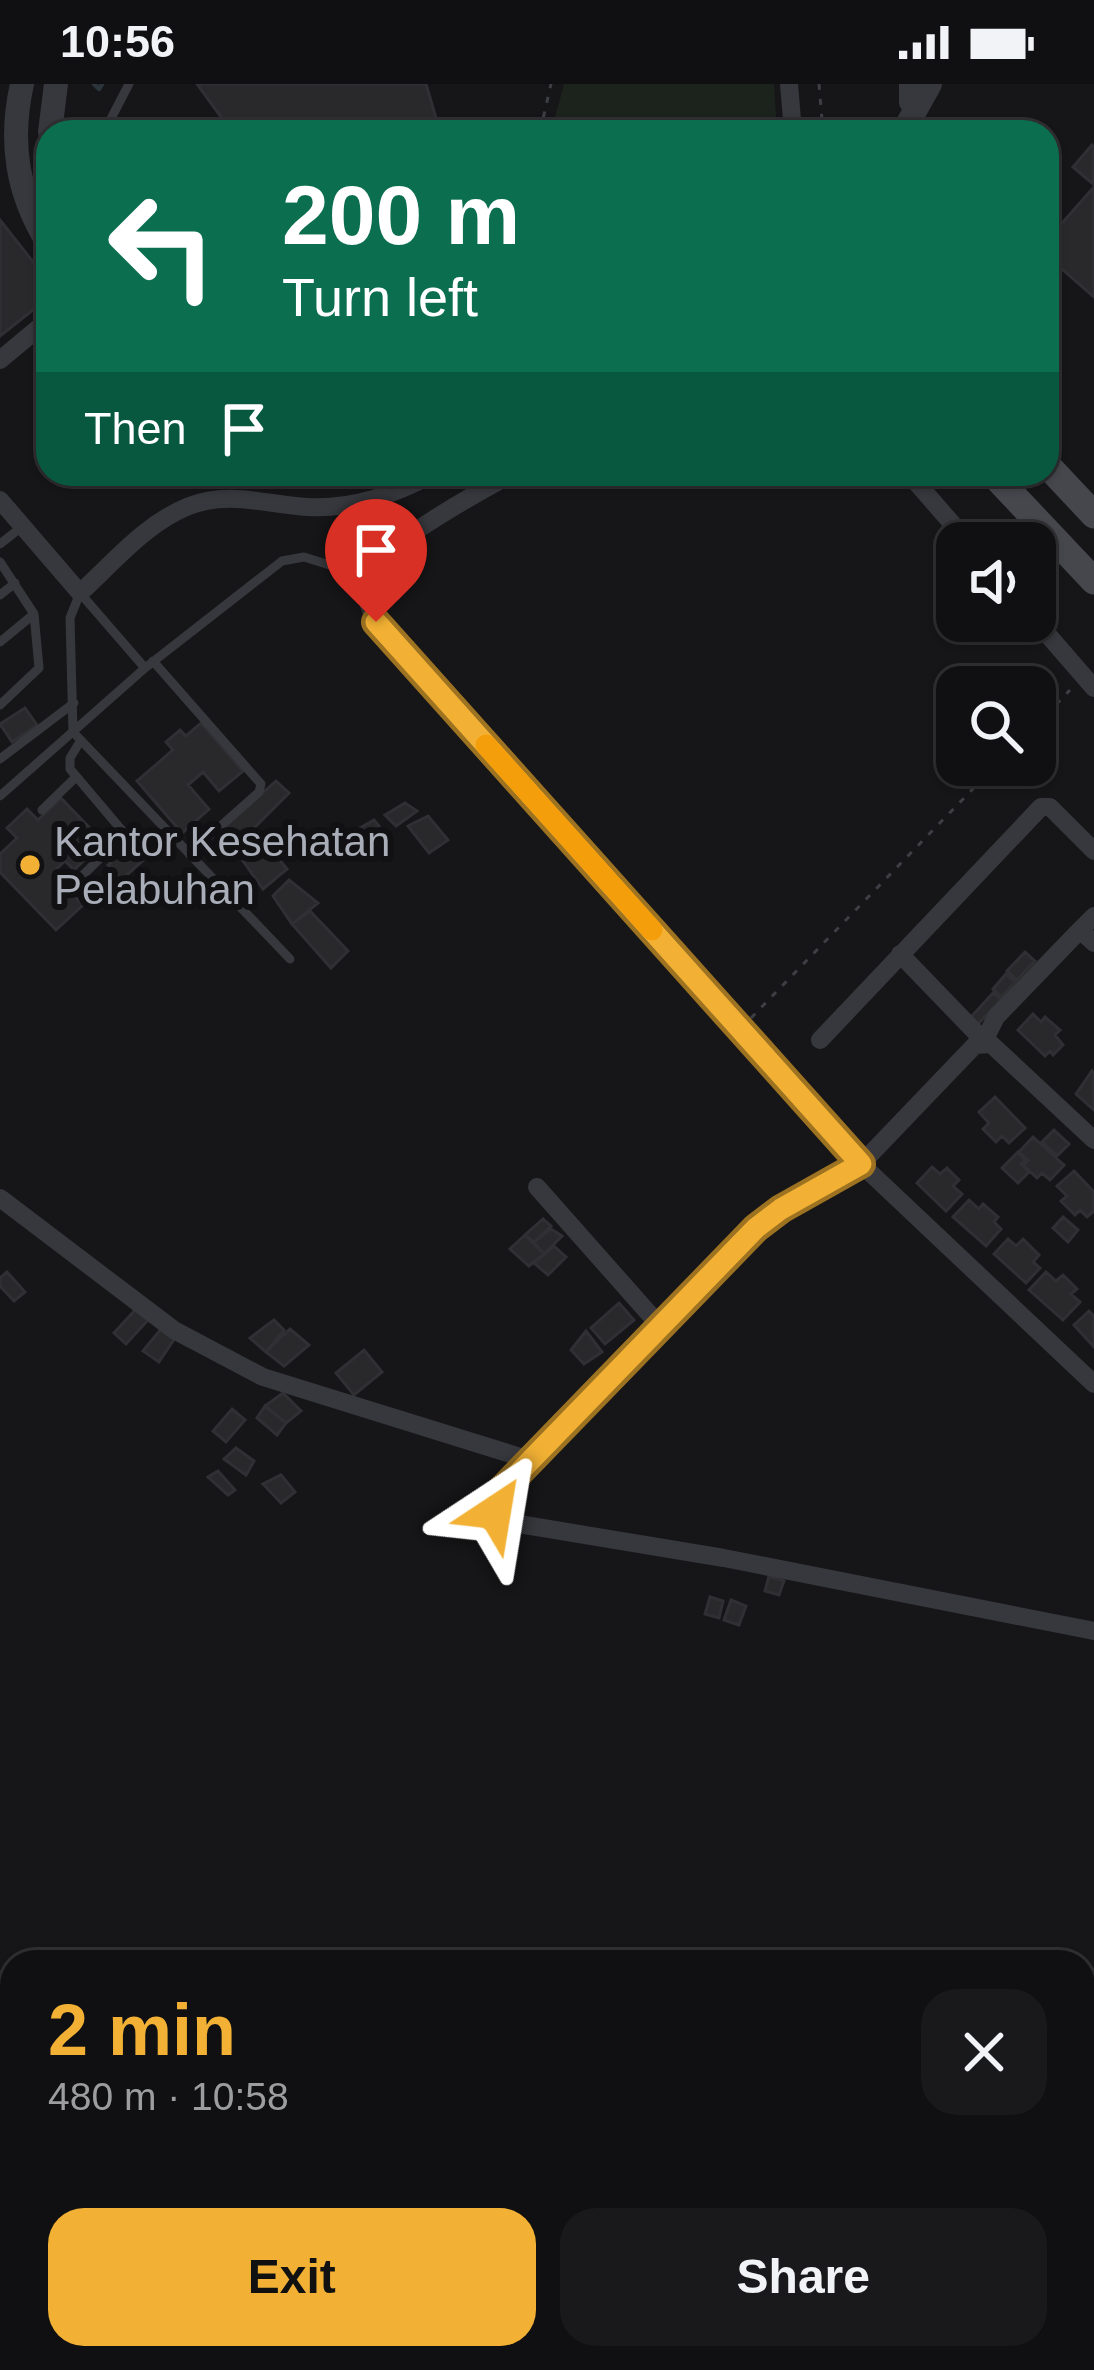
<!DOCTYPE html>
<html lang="en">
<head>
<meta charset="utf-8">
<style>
	body { margin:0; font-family:Helvetica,sans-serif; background:#19191b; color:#f1f3f6; height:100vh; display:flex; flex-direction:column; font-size:45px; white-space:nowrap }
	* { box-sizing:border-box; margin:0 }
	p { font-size:39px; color:#9c9d9f }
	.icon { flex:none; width:66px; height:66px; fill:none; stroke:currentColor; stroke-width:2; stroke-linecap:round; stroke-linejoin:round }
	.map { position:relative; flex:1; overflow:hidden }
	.details { position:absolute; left:0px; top:1866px; width:1095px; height:420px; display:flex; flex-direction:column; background:#101012; border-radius:36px 36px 0 0; box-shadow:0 3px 9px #0004,0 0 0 3px #303032 }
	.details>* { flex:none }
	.banner { position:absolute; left:36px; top:36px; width:1023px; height:366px; border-radius:36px; box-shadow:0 3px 9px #0004,0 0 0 3px #303032; background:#0b6e4f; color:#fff; overflow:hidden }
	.buttons { position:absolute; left:936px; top:438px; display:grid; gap:24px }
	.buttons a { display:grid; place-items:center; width:120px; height:120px; border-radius:24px; background:#101012; box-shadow:0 3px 9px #0004,0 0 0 3px #303032; font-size:60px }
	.pin { position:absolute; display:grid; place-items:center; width:102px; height:102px; color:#fff; margin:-123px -51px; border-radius:50% 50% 50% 0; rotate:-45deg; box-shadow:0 0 12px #0007 }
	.pin .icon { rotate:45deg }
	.me { position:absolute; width:132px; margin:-66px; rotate:33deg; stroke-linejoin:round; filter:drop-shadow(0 0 9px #0008) }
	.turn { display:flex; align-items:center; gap:42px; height:252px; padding:0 48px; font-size:54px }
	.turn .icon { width:156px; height:156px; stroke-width:2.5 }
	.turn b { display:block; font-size:84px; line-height:102px }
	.then { display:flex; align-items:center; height:114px; padding:0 48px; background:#0003; gap:24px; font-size:45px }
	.round { display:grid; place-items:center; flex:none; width:126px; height:126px; border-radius:36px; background:#19191b }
	.headline { display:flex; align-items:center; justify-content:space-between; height:204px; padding:0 48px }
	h1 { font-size:72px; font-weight:700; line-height:90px; color:#f2b134 }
	.cta { display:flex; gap:24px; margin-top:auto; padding:24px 48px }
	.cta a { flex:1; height:138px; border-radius:36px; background:#f2b134; color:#111; font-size:48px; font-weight:700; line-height:138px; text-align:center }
	.cta a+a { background:#19191b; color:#f1f3f6 }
	.status { display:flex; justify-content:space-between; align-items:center; height:84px; padding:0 60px; background:#101012; direction:ltr }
	.status svg { height:33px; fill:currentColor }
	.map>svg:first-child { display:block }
	.green { fill:#1c231d }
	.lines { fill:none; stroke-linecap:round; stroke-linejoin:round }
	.stream { stroke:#2c353c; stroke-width:4.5 }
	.building { fill:#29292c; stroke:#303034; stroke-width:3 }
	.path { stroke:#3d3f44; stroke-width:3; stroke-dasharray:6 9; stroke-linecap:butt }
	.service { stroke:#37383d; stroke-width:9 }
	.minor { stroke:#37383d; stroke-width:18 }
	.tertiary { stroke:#37383d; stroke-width:24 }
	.secondary { stroke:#45474d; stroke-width:27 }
	.route-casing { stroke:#9d7322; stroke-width:30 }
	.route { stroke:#f2b134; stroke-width:21 }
	.slow { stroke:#f59e0b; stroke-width:21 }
	.poi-dot { fill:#f2b134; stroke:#111113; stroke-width:4.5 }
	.labels { text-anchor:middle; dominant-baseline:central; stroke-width:12; stroke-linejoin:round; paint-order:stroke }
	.poi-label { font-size:42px; fill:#a8adb8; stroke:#111113; text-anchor:start }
</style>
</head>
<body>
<div class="status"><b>10:56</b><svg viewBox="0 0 49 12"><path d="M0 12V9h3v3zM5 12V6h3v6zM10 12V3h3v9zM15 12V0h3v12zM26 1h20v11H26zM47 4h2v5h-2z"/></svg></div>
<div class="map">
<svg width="1094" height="2286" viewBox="0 0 1094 2286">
	<rect width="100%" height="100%" fill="#161618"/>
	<path class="green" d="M 564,0 L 774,0 L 777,48 L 551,48 Z"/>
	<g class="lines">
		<path class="stream" d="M 94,0 L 99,5 L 102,0"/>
	</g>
	<path class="building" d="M 197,0 L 426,0 L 440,48 L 232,48 Z
		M 1092,61 L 1094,63 L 1093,100 L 1073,83 Z
		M 1094,103 L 1094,213 L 1047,172 L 1047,156 Z
		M 0,136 L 48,197 L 48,214 L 0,252 Z
		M 25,624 L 37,641 L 12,658 L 0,640 Z
		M 201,639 L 243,687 L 219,707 L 203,688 L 188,701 L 209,725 L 182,749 L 137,697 L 173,666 L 166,658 L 180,646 L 186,652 Z
		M 276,697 L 289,709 L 233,765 L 220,747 Z
		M 61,714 L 103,758 L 74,786 L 65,777 L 52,789 L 83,821 L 56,846 L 0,788 L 0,770 L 17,754 L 7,744 L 27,725 L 38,736 Z
		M 405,719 L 417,727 L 396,742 L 385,731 Z
		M 428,732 L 448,756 L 429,769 L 408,742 Z
		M 374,736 L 382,746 L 367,759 L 353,748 Z
		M 263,756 L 287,785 L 263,805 L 243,777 Z
		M 137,757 L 149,771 L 121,796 L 108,781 Z
		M 92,796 L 105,809 L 93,821 L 80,807 Z
		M 289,796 L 318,819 L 292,840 L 273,812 Z
		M 310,827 L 348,867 L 331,884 L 292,840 Z
		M 1025,868 L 1035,877 L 1017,896 L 1007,887 Z
		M 1006,890 L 1015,898 L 1001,913 L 993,905 Z
		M 993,909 L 1001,916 L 978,940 L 971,933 Z
		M 1033,930 L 1041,938 L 1045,933 L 1060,946 L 1055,951 L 1063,961 L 1053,971 L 1050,967 L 1045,972 L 1018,946 Z
		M 1092,987 L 1094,990 L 1094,1026 L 1076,1010 Z
		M 995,1013 L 1025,1044 L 1009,1059 L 1002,1052 L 996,1058 L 983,1045 L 989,1039 L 979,1028 Z
		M 1054,1046 L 1069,1060 L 1057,1072 L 1042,1058 Z
		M 1033,1053 L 1064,1081 L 1050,1096 L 1042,1089 L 1037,1094 L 1023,1081 L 1028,1076 L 1019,1068 Z
		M 1018,1068 L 1025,1076 L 1021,1080 L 1029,1088 L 1018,1099 L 1002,1084 Z
		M 932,1083 L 940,1090 L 947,1084 L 959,1096 L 953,1102 L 962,1110 L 946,1127 L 917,1099 Z
		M 1074,1087 L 1094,1108 L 1094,1127 L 1087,1133 L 1080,1126 L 1075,1131 L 1061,1117 L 1067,1112 L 1057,1102 Z
		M 969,1116 L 979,1125 L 983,1120 L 998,1133 L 994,1138 L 1001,1145 L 986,1162 L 953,1133 Z
		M 1063,1133 L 1078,1146 L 1068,1158 L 1053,1144 Z
		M 543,1135 L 551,1142 L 534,1158 L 525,1151 Z
		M 551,1145 L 562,1152 L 544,1170 L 534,1158 Z
		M 525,1151 L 544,1170 L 529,1182 L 510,1165 Z
		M 1008,1155 L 1016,1162 L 1023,1155 L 1039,1171 L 1033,1178 L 1040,1184 L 1026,1199 L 994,1170 Z
		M 554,1162 L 566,1173 L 548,1191 L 534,1179 Z
		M 7,1188 L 25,1208 L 14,1217 L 0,1202 L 0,1194 Z
		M 1046,1188 L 1056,1197 L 1063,1191 L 1077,1205 L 1071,1210 L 1080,1218 L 1063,1236 L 1029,1206 Z
		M 619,1219 L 634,1236 L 605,1260 L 591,1244 Z
		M 137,1224 L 148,1236 L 126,1260 L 114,1249 Z
		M 1089,1227 L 1094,1232 L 1094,1263 L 1074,1241 Z
		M 274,1236 L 284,1246 L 266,1268 L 250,1254 Z
		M 161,1245 L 175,1254 L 159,1278 L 143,1267 Z
		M 290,1245 L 309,1261 L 284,1282 L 266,1268 Z
		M 586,1247 L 602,1268 L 584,1280 L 571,1266 Z
		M 364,1266 L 382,1288 L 354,1311 L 336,1289 Z
		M 283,1309 L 301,1327 L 286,1339 L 265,1322 Z
		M 265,1322 L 286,1339 L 277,1351 L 257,1334 Z
		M 232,1325 L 245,1336 L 226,1358 L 213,1347 Z
		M 236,1364 L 254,1377 L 246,1391 L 224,1375 Z
		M 218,1387 L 235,1406 L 228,1411 L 208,1393 Z
		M 281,1391 L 295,1408 L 281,1419 L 263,1400 Z
		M 769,1492 L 784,1497 L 779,1511 L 765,1507 Z
		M 710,1513 L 723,1517 L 719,1534 L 705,1530 Z
		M 731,1516 L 746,1522 L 739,1541 L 724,1536 Z"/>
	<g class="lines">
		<path class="path" d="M 819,0 L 823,48
			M 540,48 L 551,0
			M 1035,642 L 1070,606
			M 751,934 L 996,681"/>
		<path class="service" d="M 104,48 L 129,0
			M 0,460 L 23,442
			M 0,478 L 34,530 L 39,584 L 0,621
			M 0,511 L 15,499
			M 0,558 L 34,530
			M 153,577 L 261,700 L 259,708 L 189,770
			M 145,584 L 80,509 L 70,534 L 73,648 L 290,875
			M 0,675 L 74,619
			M 0,712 L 145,584 L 282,477 L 304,473 L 368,493
			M 42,726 L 76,693
			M 81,793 L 125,750 L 70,685 L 70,674 L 81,656"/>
		<path class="minor" d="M 789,0 L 793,48
			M 908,19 L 908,0
			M 0,276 L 48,236
			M 512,390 C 482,406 376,464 368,492 C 363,509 369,523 376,538 L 861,1080 L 1094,1300
			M 909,390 L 969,459
			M 0,416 L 80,509 C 113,479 146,439 189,422 C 230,406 267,421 308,423 C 354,425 393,411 433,390
			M 1035,536 L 1094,604
			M 1094,832 L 1080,846 L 1094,859
			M 900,870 L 984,957 L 996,933 L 1080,846
			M 820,956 L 1041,723 L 1050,723 L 1094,767
			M 1094,1056 L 991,960 L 975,961 L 861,1080 L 781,1125 L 756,1144 L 530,1376 C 516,1391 494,1406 495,1428 L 513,1439 L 724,1474 L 1094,1547
			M 537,1103 L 660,1242
			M 0,1114 L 174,1246 L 263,1293 L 530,1376"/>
		<path class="tertiary" d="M 22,0 C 9,58 17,109 48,159
			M 50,48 L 56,0
			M 903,48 L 930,0"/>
		<path class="secondary" d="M 1047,381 L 1094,431
			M 993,390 L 1094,497"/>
	</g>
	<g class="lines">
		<g class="route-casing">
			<path id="route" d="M 376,538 L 861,1080 L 781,1125 L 756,1144 L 497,1411 L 495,1428"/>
		</g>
		<use href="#route" class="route"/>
		<path class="slow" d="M 486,661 L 652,846"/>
	</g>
	<circle class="poi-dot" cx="30" cy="781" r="12"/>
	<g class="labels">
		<g class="poi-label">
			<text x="54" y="757">Kantor Kesehatan<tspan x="54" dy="48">Pelabuhan</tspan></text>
		</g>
	</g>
</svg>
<div class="buttons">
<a><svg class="icon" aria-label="sound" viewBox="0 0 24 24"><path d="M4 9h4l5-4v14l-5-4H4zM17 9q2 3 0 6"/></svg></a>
<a><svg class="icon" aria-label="search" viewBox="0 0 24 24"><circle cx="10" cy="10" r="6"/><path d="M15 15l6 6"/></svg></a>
</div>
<div class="pin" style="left:376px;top:538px;background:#d93025"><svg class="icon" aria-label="arrive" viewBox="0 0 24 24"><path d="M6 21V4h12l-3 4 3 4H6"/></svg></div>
<svg class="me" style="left:495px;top:1428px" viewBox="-20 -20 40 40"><path d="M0-17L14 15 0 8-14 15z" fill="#f2b134" stroke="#fff" stroke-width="4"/></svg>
<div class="banner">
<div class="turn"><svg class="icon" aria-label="left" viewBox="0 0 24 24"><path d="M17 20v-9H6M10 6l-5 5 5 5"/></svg><div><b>200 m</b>Turn left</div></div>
<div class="then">Then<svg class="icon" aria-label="arrive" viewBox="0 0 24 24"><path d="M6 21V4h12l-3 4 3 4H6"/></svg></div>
</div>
<section class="details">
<div class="headline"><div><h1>2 min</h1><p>480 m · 10:58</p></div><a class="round"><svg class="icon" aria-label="close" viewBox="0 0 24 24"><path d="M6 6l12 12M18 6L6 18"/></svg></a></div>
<div class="cta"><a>Exit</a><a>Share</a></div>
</section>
</div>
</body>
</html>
